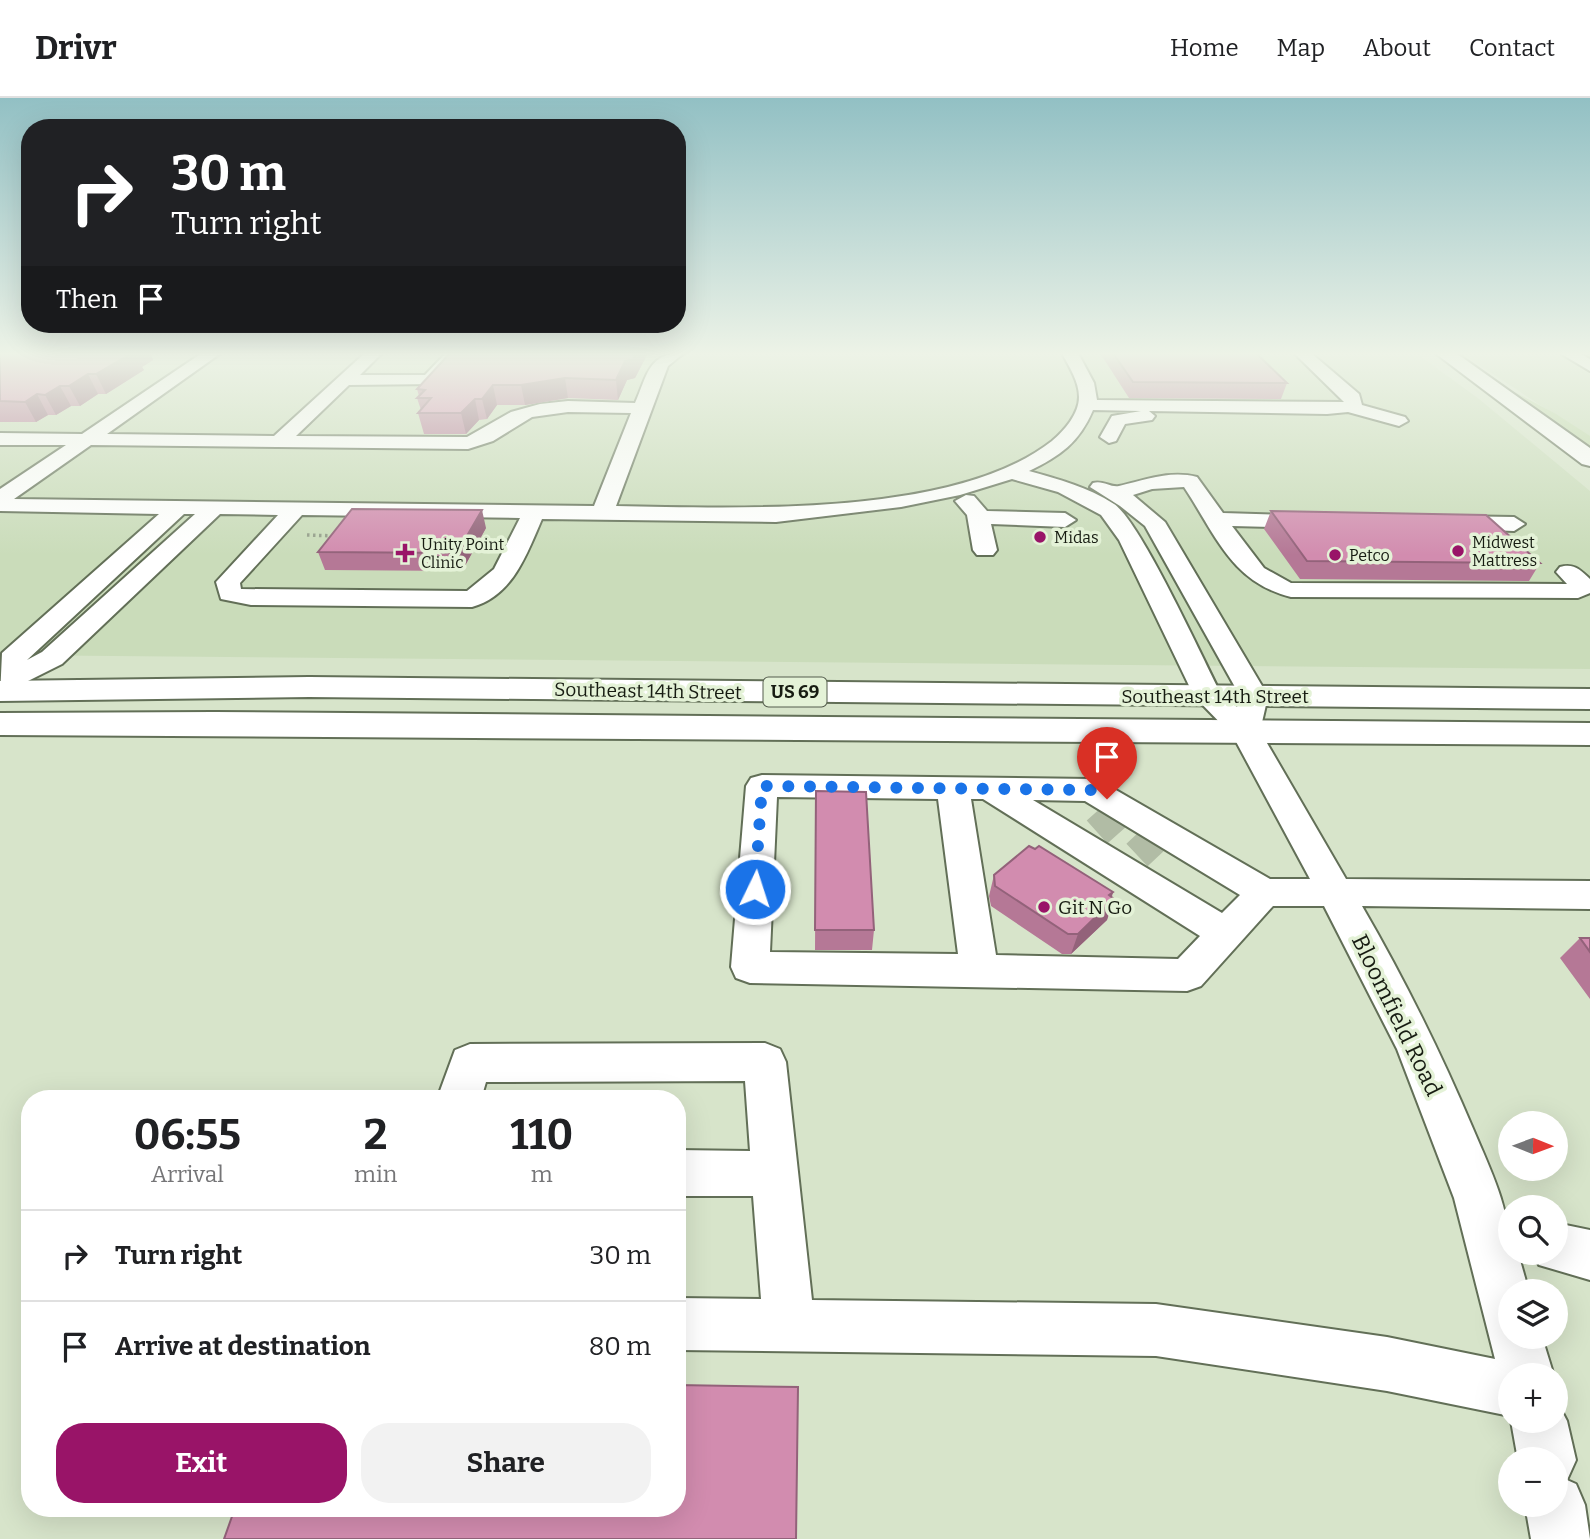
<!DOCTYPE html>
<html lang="en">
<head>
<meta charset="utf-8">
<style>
	body { margin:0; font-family:Bitter,serif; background:#f2f2f2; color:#202124; height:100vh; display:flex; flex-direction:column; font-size:26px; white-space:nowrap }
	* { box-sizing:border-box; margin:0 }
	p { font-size:23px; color:#757577 }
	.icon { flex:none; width:38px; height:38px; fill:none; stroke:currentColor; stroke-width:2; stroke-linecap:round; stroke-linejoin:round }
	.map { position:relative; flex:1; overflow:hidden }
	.panel { position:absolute; left:21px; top:992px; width:665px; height:427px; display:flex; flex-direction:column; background:#fff; border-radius:28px; box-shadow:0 7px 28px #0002 }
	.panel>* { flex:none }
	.guide { position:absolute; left:21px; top:21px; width:665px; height:214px; border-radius:28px; box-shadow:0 7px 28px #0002; background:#202124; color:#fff; overflow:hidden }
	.needle { width:46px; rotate:91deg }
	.fabs { position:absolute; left:1498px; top:1013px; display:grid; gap:14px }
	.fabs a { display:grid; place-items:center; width:70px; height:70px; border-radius:50%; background:#fff; box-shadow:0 7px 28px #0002; font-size:35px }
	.pin { position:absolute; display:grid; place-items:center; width:60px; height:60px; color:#fff; margin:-72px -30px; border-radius:50% 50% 50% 0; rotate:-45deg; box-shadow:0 0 7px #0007 }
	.pin .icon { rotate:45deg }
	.me { position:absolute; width:77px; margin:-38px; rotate:4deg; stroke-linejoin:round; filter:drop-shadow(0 0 5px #0008) }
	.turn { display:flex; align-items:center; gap:24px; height:147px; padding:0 35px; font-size:32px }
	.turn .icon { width:91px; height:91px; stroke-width:2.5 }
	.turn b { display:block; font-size:49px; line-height:60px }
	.then { display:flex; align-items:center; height:66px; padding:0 35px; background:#0003; gap:14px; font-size:26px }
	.eta { display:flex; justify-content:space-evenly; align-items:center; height:119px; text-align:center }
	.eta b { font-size:42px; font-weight:700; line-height:49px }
	.cta { display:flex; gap:14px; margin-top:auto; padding:14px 35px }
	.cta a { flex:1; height:80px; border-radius:28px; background:#991468; color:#fff; font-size:28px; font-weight:700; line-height:80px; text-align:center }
	.cta a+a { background:#f2f2f2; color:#202124 }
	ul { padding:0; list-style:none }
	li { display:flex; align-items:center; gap:21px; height:91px; padding:0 35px; border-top:2px solid #e0e0e0 }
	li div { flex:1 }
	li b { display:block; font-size:26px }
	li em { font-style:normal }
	header { display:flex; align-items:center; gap:42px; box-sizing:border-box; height:98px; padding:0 35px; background:#fff; border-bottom:2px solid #e0e0e0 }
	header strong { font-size:33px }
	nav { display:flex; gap:38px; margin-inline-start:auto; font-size:24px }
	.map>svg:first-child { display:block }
	.built { fill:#cadcba }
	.green { fill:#bed6a7 }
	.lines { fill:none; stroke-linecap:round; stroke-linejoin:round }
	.minor-tunnel { stroke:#b1bca5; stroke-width:31; stroke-dasharray:31 16; stroke-linecap:butt }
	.minor-casing { stroke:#626f57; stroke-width:4 }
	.major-casing { stroke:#626f57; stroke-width:4 }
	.path { stroke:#939d89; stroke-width:3.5; stroke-dasharray:2.5 3.5; stroke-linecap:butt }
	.minor { fill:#fff; fill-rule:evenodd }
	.major { fill:#fff; fill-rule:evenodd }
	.wall { fill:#b57896 }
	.shaded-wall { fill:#93627a }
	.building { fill:#d28caf; stroke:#93627a; stroke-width:2 }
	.route { stroke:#1a73e8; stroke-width:12; stroke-dasharray:0 21.6 }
	.poi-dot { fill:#991468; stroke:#e4f2d7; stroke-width:2.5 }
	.labels { text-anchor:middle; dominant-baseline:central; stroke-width:7; stroke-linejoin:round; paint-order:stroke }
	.far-poi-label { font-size:16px; fill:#171c12; stroke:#e4f2d7; text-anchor:start }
	.shield { fill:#e4f2d7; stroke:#545c4d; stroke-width:2 }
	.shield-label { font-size:18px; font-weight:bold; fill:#171c12 }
	.street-label { font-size:19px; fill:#171c12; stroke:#e4f2d7 }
	.poi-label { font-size:19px; fill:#171c12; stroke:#e4f2d7; text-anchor:start }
	.near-street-label { font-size:23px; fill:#171c12; stroke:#e4f2d7 }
</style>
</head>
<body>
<header>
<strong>Drivr</strong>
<nav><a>Home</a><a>Map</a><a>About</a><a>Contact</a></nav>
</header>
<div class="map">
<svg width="1590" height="1441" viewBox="0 0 1590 1441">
	<rect width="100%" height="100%" fill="#d7e4ca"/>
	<path class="built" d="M 0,255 L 1416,255 L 1479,301 L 1590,393 L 1590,571 L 0,557 Z
		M 1461,255 L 1590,255 L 1590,340 Z"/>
	<path class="green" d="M 1492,282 L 1556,316 L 1590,338 L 1590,352 Z"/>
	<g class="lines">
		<path class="minor-tunnel" d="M 1097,734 L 1115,718
			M 1137,757 L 1153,742"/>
		<g class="minor-casing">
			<path id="minor" d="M 202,255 L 221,255 L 107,336 L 274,338 L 365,255 L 382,255 L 360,277 L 425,277 L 446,255 L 463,255 L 435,286 L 349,287 L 296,338 L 467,339 L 511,314 L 540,306 L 568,303 L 635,305 C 648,276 648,255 684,255 L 668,268 L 616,408 C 736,410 954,420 1052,343 C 1064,333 1079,316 1079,299 C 1079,283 1069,269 1062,255 L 1078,255 L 1094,285 L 1097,302 L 1344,304 L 1294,255 L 1311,255 L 1359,296 L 1362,307 L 1405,319 L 1408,323 L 1399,328 L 1348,314 L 1327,316 L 1149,313 L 1155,318 L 1152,322 L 1125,326 L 1116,343 L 1109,345 L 1100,339 L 1112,318 L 1141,313 L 1093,312 C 1079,345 1060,358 1029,373 C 1058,381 1088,389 1114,406 C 1140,423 1202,559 1220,594 L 1237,609 L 1240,598 L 1145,428 L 1120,408 L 1090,389 L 1093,385 C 1103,382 1111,390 1119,388 C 1146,382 1170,372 1197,379 L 1223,415 L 1320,418 L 1323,423 L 1312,430 L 1232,428 L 1264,470 L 1291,485 L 1567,486 L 1556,474 L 1560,469 C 1574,465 1580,472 1590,481 L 1590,495 L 1578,500 L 1291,499 C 1231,484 1216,437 1184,389 L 1152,391 L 1133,397 L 1165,424 L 1268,598 L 1260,633 L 1346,781 L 1590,783 L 1590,811 L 1362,808 C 1405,882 1441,955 1474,1033 C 1491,1073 1510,1111 1510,1155 L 1518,1155 L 1529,1194 L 1510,1194 L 1510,1239 L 1542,1239 L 1554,1278 L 1510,1278 L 1510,1318 L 1387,1293 L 1156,1258 L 677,1252 L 677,1200 L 761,1201 L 753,1098 L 677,1098 L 677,1052 L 750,1053 L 745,983 L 486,984 L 481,1001 L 437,1001 L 455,952 L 470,946 L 765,945 L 780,951 L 786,964 L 812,1202 L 1156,1206 L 1387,1239 L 1495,1261 L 1454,1100 L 1397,951 L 1324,808 L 1273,808 L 1201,888 L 1187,893 L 750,885 L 736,880 L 731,869 L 746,688 L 751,680 L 762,677 L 1091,681 L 1102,684 L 1270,781 L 1310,781 L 1233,638 L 1194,598 L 1119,442 L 1101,417 L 1058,394 L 1012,381 L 960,397 L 901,409 L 776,424 L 542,421 C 527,455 513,498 472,509 L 251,507 L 221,501 L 216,484 L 278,417 L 220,416 L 62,566 L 20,587 L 10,596 L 0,599 L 2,555 L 159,416 L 0,413 L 0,391 L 66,347 L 0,347 L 0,335 L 82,336 ZM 568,314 L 631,315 L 594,408 L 14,401 L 91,347 L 468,351 L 493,343 L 532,319 ZM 184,416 L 195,416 L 42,554 L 27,562 ZM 302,417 L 520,420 L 494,471 L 467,493 L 241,491 L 240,485 ZM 777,699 L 938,701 L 958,856 L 770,854 ZM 971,701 L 983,701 L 1200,838 L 1178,861 L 996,857 ZM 1033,702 L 1085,703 L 1240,797 L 1222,815 Z
				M 1560,255 L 1579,255 L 1590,261 L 1590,273 Z
				M 966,397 L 974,398 L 987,413 L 1065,415 L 1076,422 L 1065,429 L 991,426 L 997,452 L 993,457 L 977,457 L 973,452 L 967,417 L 955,403 Z
				M 1450,418 L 1514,419 L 1525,426 L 1514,433 L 1442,430 L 1439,425 L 1442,420 Z
				M 1556,1125 L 1590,1132 L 1590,1182 L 1539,1167 L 1533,1155 L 1556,1155 Z
				M 1556,1302 L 1567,1323 L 1576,1362 L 1567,1382 L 1576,1386 L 1585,1407 L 1590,1441 L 1531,1441 L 1525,1407 L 1556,1407 L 1556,1362 L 1518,1362 L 1511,1323 L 1556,1323 Z"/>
		</g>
		<g class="major-casing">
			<path id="major" d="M 1435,255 L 1456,255 L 1590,350 L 1590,368 L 1582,366 Z
				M 309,579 L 1590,591 L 1590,611 L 309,599 L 0,603 L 0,583 Z
				M 214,614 L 1590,625 L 1590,647 L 0,637 L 0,615 Z"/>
		</g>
		<path class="path" d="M 307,437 L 337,438"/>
		<use href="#minor" class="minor"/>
		<use href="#major" class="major"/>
	</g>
	<path class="wall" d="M 0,255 L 151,257 L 153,262 L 142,269 L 144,272 L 106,296 L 98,296 L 80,308 L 71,308 L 56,317 L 48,317 L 36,324 L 0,324 Z
		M 450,255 L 648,255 L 635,280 L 627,282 L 618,302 L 568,300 L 525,307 L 497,307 L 487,321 L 479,322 L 466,336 L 424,336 L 418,315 L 421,312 L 417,300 L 419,298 L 417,291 Z
		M 1100,255 L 1256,255 L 1287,285 L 1281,301 L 1129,300 Z
		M 1271,413 L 1540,465 L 1529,483 L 1300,481 L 1264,431 Z
		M 486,430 L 462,473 L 325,472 L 318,454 Z
		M 816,693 L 874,832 L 872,852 L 815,852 Z
		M 994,777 L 1113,794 L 1107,822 L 1071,856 L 1062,856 L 991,808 L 989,798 Z
		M 1580,840 L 1590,840 L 1590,901 L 1560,860 Z"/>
	<path class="shaded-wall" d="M 129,255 L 154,255 L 151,257 L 153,262 L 142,269 L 144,272 L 106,296 L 96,276 Z
		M 636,255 L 648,255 L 635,280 L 627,282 L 618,302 L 616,282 L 625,263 Z
		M 88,276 L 98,296 L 80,308 L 69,288 Z
		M 565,280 L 568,300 L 525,307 L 521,287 Z
		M 493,287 L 497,307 L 487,321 L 482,301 Z
		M 60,288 L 71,308 L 56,317 L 45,297 Z
		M 37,296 L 48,317 L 36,324 L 25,304 Z
		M 475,301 L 479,322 L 466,336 L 461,315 Z
		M 482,412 L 486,430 L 462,473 L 457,455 Z
		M 1113,794 L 1109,806 L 1114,801 L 1107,822 L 1071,856 L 1078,836 L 1109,797 Z"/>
	<path class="building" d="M 0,255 L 132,255 L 96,276 L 88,276 L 69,288 L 60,288 L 45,297 L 37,296 L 25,304 L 0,303 Z
		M 450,255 L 636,255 L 633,261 L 625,263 L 616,282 L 565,280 L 521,287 L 493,287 L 482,301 L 475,301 L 461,315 L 418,315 L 431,300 L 417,300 L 425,292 L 417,291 Z
		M 1113,255 L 1256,255 L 1287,285 L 1133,284 Z
		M 352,411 L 482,412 L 457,455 L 318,454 Z
		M 1271,413 L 1486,417 L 1540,465 L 1307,463 Z
		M 816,693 L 866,694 L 874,832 L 815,832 Z
		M 1029,748 L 1035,751 L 1039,748 L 1113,794 L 1109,797 L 1114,801 L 1078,836 L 1068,836 L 995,788 L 994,777 Z
		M 1580,840 L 1590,840 L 1590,854 Z
		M 677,1287 L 798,1289 L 796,1441 L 224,1441 L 235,1410 L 677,1410 Z"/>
	<linearGradient id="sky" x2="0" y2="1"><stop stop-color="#92c0c4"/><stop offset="0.56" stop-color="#edf3e7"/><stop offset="1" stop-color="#edf3e7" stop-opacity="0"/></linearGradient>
	<rect width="1590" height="457" fill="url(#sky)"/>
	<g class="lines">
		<path class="route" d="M 755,791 L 762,688 L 1091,692 L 1107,701"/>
	</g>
	<g class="poi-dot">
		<circle cx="1040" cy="439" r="7"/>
		<circle cx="1458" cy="453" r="7"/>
		<path d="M401.5 444.5h7v7h7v7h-7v7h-7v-7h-7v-7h7z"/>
		<circle cx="1335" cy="457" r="7"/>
		<circle cx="1044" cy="809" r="7"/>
	</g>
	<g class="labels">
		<g class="far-poi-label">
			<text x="1054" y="439">Midas</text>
			<text x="1472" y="444">Midwest<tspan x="1472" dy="18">Mattress</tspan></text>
			<text x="421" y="446">Unity Point<tspan x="421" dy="18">Clinic</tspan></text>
			<text x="1349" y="457">Petco</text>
		</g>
		<rect class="shield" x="763.5" y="579.5" width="63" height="29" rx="5"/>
		<g class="shield-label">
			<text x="795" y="594">US 69</text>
		</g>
		<g class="street-label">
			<text transform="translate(648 593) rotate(1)">Southeast 14th Street</text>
			<text x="1215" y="598">Southeast 14th Street</text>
		</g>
		<g class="poi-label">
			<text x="1058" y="809">Git N Go</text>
		</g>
		<g class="near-street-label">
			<text transform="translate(1397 917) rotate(64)">Bloomfield Road</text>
		</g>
	</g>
</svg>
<div class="fabs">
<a><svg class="needle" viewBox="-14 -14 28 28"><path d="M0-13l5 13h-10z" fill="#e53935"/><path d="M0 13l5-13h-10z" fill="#757577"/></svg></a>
<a><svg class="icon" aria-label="search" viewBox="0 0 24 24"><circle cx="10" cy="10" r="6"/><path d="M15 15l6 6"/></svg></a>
<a><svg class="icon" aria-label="layers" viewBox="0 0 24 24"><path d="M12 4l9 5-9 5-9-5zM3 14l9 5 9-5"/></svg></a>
<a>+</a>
<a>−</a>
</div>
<div class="pin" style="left:1107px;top:701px;background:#d93025"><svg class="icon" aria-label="arrive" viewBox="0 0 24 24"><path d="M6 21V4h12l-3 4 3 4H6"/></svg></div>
<svg class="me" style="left:755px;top:791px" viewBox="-20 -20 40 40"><circle r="17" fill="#1a73e8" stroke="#fff" stroke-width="3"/><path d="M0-11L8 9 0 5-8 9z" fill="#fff"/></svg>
<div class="guide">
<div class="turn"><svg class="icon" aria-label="right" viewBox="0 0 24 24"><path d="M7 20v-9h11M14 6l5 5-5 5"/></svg><div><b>30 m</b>Turn right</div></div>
<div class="then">Then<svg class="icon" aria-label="arrive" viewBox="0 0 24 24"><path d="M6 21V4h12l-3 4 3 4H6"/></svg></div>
</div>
<section class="panel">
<div class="eta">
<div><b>06:55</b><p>Arrival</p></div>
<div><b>2</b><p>min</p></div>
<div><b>110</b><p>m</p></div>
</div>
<ul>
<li><svg class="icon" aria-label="right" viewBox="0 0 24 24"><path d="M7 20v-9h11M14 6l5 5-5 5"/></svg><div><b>Turn right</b></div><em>30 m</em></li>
<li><svg class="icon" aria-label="arrive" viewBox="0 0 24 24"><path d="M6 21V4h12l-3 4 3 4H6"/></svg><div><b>Arrive at destination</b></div><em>80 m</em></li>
</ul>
<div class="cta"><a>Exit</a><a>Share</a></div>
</section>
</div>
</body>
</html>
